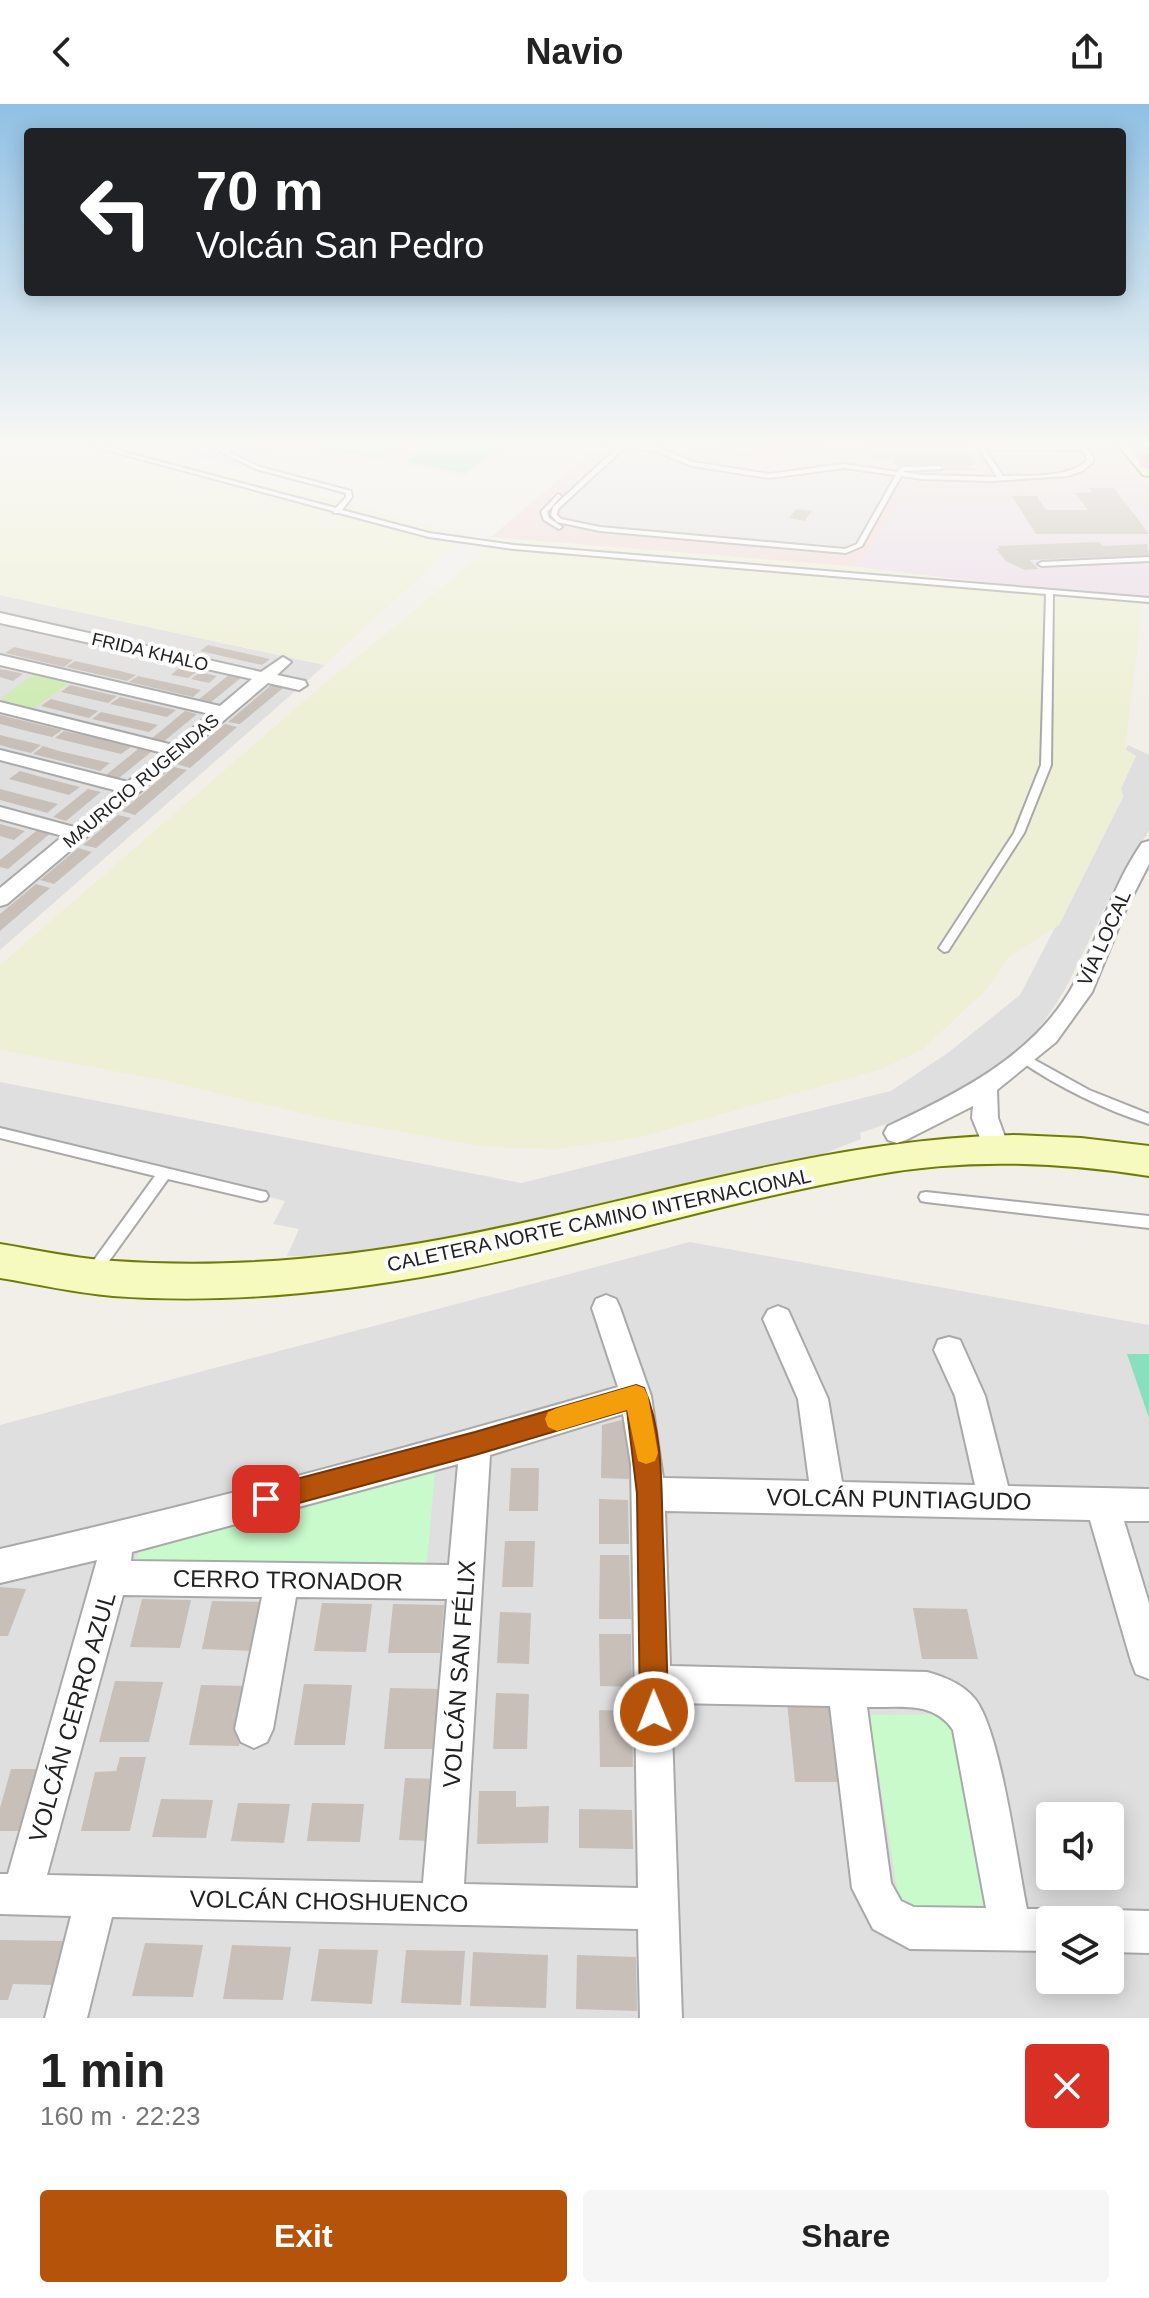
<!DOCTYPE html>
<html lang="en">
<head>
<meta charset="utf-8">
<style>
	body { margin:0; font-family:Helvetica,sans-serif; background:#f6f6f6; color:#222; height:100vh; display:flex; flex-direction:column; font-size:30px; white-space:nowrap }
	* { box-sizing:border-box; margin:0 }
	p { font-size:26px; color:#767676 }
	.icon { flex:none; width:44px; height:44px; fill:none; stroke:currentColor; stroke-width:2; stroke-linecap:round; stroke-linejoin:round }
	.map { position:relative; height:1914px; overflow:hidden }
	.panel { display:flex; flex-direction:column; background:#fff; flex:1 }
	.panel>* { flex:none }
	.top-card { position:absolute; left:24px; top:24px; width:1102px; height:168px; border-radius:8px; box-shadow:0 4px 20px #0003; background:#202124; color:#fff; overflow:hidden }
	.tools { position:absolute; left:1036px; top:1698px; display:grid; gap:16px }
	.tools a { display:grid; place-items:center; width:88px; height:88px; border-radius:8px; background:#fff; box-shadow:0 4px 20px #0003; font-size:40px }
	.pin { position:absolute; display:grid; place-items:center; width:68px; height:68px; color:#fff; margin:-34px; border-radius:16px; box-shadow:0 4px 12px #0006 }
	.me { position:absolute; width:88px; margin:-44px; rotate:359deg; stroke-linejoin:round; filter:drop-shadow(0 0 6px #0008) }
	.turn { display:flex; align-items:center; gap:28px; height:168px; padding:0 40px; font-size:36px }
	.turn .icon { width:104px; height:104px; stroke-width:2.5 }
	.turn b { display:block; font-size:56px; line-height:68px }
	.round { display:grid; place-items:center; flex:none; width:84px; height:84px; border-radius:8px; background:#f6f6f6 }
	.overview { display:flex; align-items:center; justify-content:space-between; height:136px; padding:0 40px }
	h1 { font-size:48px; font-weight:800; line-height:60px }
	.cta { display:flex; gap:16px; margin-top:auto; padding:16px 40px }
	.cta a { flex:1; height:92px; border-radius:8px; background:#b45309; color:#fff; font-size:32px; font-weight:800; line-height:92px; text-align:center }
	.cta a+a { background:#f6f6f6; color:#222 }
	header { display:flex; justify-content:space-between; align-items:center; height:104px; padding:0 40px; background:#fff; font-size:36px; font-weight:800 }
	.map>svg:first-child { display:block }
	.residential { fill:#e0dfdf; fill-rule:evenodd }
	.commercial { fill:#f2dad9 }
	.industrial { fill:#ebdbe8 }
	.farmland { fill:#eef0d5 }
	.grass { fill:#cdebb0 }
	.park { fill:#c8facc }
	.pitch { fill:#88e0be }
	.parking { fill:#e2e2e2 }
	.building { fill:#c7bfb8 }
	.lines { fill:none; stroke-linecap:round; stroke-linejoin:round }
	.lane-casing { stroke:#a9a9a9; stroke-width:4 }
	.street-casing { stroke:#a9a9a9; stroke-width:4 }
	.secondary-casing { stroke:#707d05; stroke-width:4 }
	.highway-casing { stroke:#dc2a67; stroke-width:4 }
	.lane { fill:#fff; fill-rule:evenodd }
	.street { fill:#fff; fill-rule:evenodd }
	.secondary { fill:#f7fabf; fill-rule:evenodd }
	.highway { fill:#e892a2; fill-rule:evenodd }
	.route { fill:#b45309; stroke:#753606; stroke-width:2 }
	.slow { fill:#f59e0b }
	.labels { text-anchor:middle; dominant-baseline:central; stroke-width:8; stroke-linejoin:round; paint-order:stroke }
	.far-street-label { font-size:18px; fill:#222; stroke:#fff }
	.street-label { font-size:20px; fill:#222; stroke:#fff }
	.near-street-label { font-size:24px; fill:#222; stroke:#fff }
</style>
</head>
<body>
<header><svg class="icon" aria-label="back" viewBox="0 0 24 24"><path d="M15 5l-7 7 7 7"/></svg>Navio<svg class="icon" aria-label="share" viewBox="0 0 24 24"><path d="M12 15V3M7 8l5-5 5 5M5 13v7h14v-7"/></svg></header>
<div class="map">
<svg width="1149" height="1914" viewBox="0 0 1149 1914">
	<rect width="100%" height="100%" fill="#f2efe9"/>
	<path class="residential" d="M 0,491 L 325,561 L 0,846 Z
		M 1128,641 L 1149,651 L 1149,726 L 1113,787 L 1066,884 L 1046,915 L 1020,946 L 935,1003 L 860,1029 L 861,1035 L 815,1053 L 554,1117 L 355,1153 L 287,1152 L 299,1125 L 273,1120 L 285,1097 L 0,1026 L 0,978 L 521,1079 L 891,987 L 949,948 L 1020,891 L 1123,693 L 1121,684 L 1136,652 L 1125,646 Z
		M 690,1138 L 1149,1221 L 1149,1914 L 0,1914 L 0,1321 ZM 1050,1712 L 1110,1712 L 1110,1772 L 1050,1772 ZM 1050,1816 L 1110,1816 L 1110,1876 L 1050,1876 Z"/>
	<path class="commercial" d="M 320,341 L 511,341 L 465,372 L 312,345 Z
		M 573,341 L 1115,341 L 1145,376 L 932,387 L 909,383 L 858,463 L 491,433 L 595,345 Z"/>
	<path class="industrial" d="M 214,341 L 278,341 L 241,363 L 192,353 Z
		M 1145,377 L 1149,381 L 1149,498 L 858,463 L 909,383 L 932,387 Z"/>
	<path class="farmland" d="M 0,341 L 131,341 L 465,431 L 325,561 L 0,491 Z
		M 491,433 L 858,463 L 1143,498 L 1125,645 L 1136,652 L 1121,684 L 1123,693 L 1059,821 L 1010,852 L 986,886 L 923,945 L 903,955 L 879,966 L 637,1034 L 555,1045 L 486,1043 L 317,1013 L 162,976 L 0,946 L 0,861 L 319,584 L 478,454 Z"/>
	<path class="grass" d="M 34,570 L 70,578 L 34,604 L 0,595 Z"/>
	<path class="park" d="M 436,1356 L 426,1469 L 135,1458 L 141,1442 Z
		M 951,1610 L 991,1808 L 901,1808 L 869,1611 Z"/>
	<path class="pitch" d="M 325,341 L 397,341 L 376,354 L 319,344 Z
		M 432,341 L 504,341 L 465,369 L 405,358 Z
		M 1127,1250 L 1149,1250 L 1149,1314 Z"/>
	<path class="parking" d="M 985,341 L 1073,341 L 1082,353 L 1076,361 L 1062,366 L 1002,369 Z
		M 627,346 L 666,354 L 692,364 L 761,375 L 785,376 L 838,366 L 894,377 L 855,443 L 838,445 L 578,420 L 564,412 L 561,405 Z"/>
	<path class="building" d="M 716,341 L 830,341 L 830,342 L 803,349 L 769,347 L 746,353 Z
		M 867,341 L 964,341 L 974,360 L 966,363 L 979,366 L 945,366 L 943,361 L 895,361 L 893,354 L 872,354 Z
		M 1088,384 L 1114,384 L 1149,430 L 1036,430 L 1012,392 L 1037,392 L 1046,406 L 1088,406 L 1075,389 L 1092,388 Z
		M 796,405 L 812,407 L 805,417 L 789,414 Z
		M 1099,438 L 1103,442 L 1147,440 L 1149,451 L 1030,456 L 1038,465 L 1025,466 L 1006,457 L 996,445 L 1000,444 L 998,442 Z
		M 208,541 L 253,551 L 270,555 L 262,561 L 200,547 Z
		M 14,543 L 58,553 L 73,556 L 64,563 L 5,549 Z
		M 75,557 L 120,567 L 136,571 L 127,577 L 66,563 Z
		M 179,564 L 197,568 L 188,574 L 171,571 Z
		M 0,565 L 16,568 L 23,570 L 13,577 L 0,573 Z
		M 200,568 L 208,570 L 217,572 L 209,579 L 191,575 Z
		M 230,570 L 242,573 L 210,599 L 198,596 Z
		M 138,572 L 184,582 L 201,586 L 193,593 L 129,578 Z
		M 70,581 L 108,590 L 117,592 L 108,599 L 61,588 Z
		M 271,581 L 283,584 L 240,620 L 228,618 Z
		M 120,593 L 167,604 L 176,606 L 167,613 L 110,600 Z
		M 51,595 L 59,597 L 98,607 L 89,614 L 41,602 Z
		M 185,607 L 197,610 L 162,639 L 150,636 Z
		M 101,608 L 141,617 L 158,621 L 149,628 L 92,615 Z
		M 0,611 L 45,622 L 62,626 L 52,633 L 27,627 L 0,620 Z
		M 225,620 L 237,623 L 190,664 L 177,660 Z
		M 64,627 L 97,634 L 131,643 L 121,650 L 55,634 Z
		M 0,631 L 8,633 L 41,641 L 31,649 L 14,645 L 0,641 Z
		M 43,642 L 59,647 L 110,659 L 100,667 L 33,650 Z
		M 138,645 L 151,648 L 119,674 L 106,671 Z
		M 174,663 L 187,666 L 135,711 L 122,707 Z
		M 20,667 L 45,674 L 80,683 L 69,691 L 9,675 Z
		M 0,685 L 23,691 L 58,700 L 47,709 L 37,706 L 0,696 Z
		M 88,685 L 101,688 L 66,717 L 53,713 Z
		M 118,711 L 131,714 L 96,744 L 83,741 Z
		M 0,720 L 15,724 L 25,727 L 14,736 L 0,732 Z
		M 40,724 L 53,727 L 8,765 L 0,763 L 0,756 Z
		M 78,744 L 92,748 L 54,780 L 40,776 Z
		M 36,780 L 50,784 L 0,827 L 0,810 Z
		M 629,1314 L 629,1375 L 601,1374 L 602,1321 Z
		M 511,1364 L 539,1364 L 538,1407 L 509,1407 Z
		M 599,1395 L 628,1396 L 629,1440 L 599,1440 Z
		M 505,1437 L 535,1437 L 533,1483 L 502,1483 Z
		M 600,1451 L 629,1451 L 631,1515 L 599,1515 Z
		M 0,1483 L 26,1485 L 8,1532 L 0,1532 Z
		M 142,1495 L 191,1496 L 180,1544 L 130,1543 Z
		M 212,1497 L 263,1498 L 254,1547 L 202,1545 Z
		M 322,1499 L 372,1500 L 366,1548 L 314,1547 Z
		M 393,1500 L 444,1501 L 440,1549 L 388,1549 Z
		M 913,1504 L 967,1505 L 978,1555 L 922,1555 Z
		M 500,1508 L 531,1509 L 529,1560 L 497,1559 Z
		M 599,1530 L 631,1530 L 632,1583 L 600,1582 Z
		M 115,1577 L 163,1578 L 149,1638 L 99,1638 Z
		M 304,1580 L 352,1581 L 345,1641 L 294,1641 Z
		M 201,1581 L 250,1582 L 239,1642 L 189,1641 Z
		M 390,1584 L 439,1585 L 434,1645 L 384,1645 Z
		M 496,1589 L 529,1590 L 527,1645 L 493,1645 Z
		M 787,1598 L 828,1598 L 830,1613 L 838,1613 L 847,1678 L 795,1678 Z
		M 599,1606 L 632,1607 L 633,1663 L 600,1663 Z
		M 120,1653 L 146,1653 L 130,1727 L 81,1727 L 95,1668 L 116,1667 Z
		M 11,1665 L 42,1665 L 26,1727 L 0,1727 L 0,1704 Z
		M 405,1674 L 437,1675 L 432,1737 L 399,1736 Z
		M 479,1687 L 516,1687 L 516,1703 L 549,1702 L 548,1739 L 477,1740 Z
		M 161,1695 L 213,1696 L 206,1734 L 152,1733 Z
		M 238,1699 L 290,1700 L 284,1739 L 231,1737 Z
		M 312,1699 L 364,1700 L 360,1738 L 307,1737 Z
		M 579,1705 L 632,1706 L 633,1745 L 579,1744 Z
		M 0,1836 L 63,1837 L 52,1881 L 13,1880 L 8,1896 L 0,1896 Z
		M 145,1839 L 203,1841 L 193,1893 L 132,1892 Z
		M 232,1841 L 291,1843 L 283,1896 L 223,1895 Z
		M 319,1845 L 378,1846 L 372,1900 L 311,1897 Z
		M 406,1846 L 465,1847 L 461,1901 L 401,1899 Z
		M 473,1848 L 548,1851 L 546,1904 L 470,1902 Z
		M 577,1851 L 636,1853 L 637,1907 L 576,1905 Z"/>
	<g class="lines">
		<g class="lane-casing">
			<path id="lane" d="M 88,341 L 97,341 L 336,404 L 346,393 L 346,389 L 256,365 L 221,348 L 231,341 L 238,341 L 228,348 L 260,363 L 351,387 L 352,393 L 342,406 L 429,429 L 514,441 L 1149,494 L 1149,498 L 1053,490 L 1051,661 L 1024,729 L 948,847 L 944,848 L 939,844 L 1014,729 L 1041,661 L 1046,490 L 514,445 L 429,433 L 339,409 L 334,409 L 333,407 Z
				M 601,341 L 637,341 L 659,344 L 693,358 L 769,370 L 844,360 L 897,368 L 902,363 L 940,362 L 942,365 L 904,367 L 903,368 L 922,371 L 997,373 L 977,341 L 1084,341 L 1093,353 L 1093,358 L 1082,367 L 1067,372 L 990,377 L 922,375 L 901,372 L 862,442 L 846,449 L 600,427 L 557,418 L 551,411 L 553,403 L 617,344 ZM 629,343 L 658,348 L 692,362 L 769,374 L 844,364 L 896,371 L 857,440 L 845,445 L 600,423 L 561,415 L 557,411 L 558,405 L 623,345 L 629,345 ZM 985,345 L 1082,346 L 1087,353 L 1087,357 C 1065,375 1030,371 1003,372 Z
				M 558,390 L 561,392 L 547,408 L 549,414 L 562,423 L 559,425 L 544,416 L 541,408 Z
				M 1149,453 L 1149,457 L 1042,462 L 1038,460 L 1042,458 Z
				M 1024,950 L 1089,986 L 1149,1010 L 1149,1020 C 1103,1005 1060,984 1020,957 L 1018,954 Z
				M 0,1024 L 261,1087 L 266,1088 L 268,1092 L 266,1096 L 261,1097 L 168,1075 L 99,1171 L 94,1173 L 89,1171 L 87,1167 L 89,1163 L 155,1072 L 0,1034 Z
				M 926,1088 L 1149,1112 L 1149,1124 L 926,1098 L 921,1097 L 919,1093 L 921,1089 Z"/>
		</g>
		<g class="street-casing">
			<path id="street" d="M 0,509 L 261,568 L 283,553 L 291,558 L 277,571 L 305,577 L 307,581 L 299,586 L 268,579 L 7,800 L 0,802 L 0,784 L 63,732 L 0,715 L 0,703 L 74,723 L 118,687 L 0,656 L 0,646 L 128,678 L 163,649 L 0,608 L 0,598 L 173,641 L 210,610 L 0,561 L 0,551 L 220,602 L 252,575 L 0,519 Z
				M 1149,737 L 1149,760 L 1126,805 L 1092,888 L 1056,938 L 997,986 L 998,1014 L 1009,1044 L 1005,1051 L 996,1054 L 987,1051 L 972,1014 L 973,1002 L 906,1036 L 897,1039 L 888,1036 L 884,1029 L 888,1022 C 959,989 1037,950 1075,878 C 1100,831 1111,784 1142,739 Z
				M 606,1191 L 616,1195 L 620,1204 L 651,1292 L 663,1374 L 809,1377 L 798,1295 L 763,1215 L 768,1206 L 778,1202 L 788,1206 L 828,1295 L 842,1378 L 975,1381 L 955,1292 L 934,1246 L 938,1236 L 949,1233 L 960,1236 L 985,1292 L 1008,1382 L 1149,1385 L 1149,1417 L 1124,1417 L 1149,1499 L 1149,1575 L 1136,1570 L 1131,1557 L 1090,1416 L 665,1407 L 670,1562 L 927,1568 C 945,1573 963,1580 975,1595 C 1001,1628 1017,1758 1027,1805 L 1050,1805 L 1065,1811 L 1066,1816 L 1050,1816 L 1050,1847 L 910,1845 L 873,1825 L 852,1784 L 830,1602 L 671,1599 L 682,1914 L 640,1914 L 638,1825 L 112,1813 L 87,1914 L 45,1914 L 71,1812 L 0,1810 L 0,1770 L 8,1770 L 97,1456 L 0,1479 L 0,1445 C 207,1398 413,1343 618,1283 L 592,1204 L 596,1195 ZM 623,1310 L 631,1360 L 638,1784 L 464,1780 L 490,1351 ZM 458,1360 L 449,1461 L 131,1457 L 132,1448 ZM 123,1491 L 262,1493 L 235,1625 L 241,1638 L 254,1644 L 267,1638 L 273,1625 L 296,1493 L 447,1495 L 423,1779 L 47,1771 ZM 867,1603 C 899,1604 933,1596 953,1626 L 986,1804 L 914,1803 L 901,1797 L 891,1779 Z
				M 1110,1806 L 1149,1807 L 1149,1849 L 1110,1848 L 1110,1816 L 1094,1816 Z"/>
		</g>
		<g class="secondary-casing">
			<path id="secondary" d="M 1118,341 L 1135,341 L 1149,356 L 1149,372 L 1143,371 Z
				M 1014,1031 L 1081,1034 L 1149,1042 L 1149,1072 C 1060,1058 968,1054 879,1070 C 732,1095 589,1141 443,1169 C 335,1189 223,1200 113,1192 C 76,1189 37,1180 0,1174 L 0,1140 C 37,1146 76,1155 114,1157 C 224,1165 336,1155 444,1135 C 634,1100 820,1035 1014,1031 Z"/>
		</g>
		<g class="highway-casing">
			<path id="highway" d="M 1129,341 L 1149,341 L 1149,365 L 1141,363 Z"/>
		</g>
		<use href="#lane" class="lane"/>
		<use href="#street" class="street"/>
		<use href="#secondary" class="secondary"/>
		<use href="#highway" class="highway"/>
	</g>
	<linearGradient id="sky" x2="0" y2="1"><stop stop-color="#8fc0e4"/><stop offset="0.56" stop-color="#f9f8f5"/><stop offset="1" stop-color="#f9f8f5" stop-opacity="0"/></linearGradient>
	<rect width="1149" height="609" fill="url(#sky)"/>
	<path class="route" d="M 636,1281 L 644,1284 C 664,1329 661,1388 663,1436 C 665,1493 667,1551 668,1608 L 664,1618 L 654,1622 L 645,1618 L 640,1608 L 637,1390 L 627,1306 L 475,1351 L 266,1408 L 257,1404 L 254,1395 L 257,1386 L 266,1383 L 475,1328 Z"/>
	<path class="slow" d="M 636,1281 L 644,1284 L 648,1292 L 658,1349 L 655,1357 L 646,1360 L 638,1357 L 627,1306 L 557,1327 L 548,1323 L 545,1315 L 548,1308 L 557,1304 Z"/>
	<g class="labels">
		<g class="far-street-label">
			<text transform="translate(150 548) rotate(13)">FRIDA KHALO</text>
			<text transform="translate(141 677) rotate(-40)">MAURICIO RUGENDAS</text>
		</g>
		<g class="street-label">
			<text transform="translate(1104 834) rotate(-66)">VÍA LOCAL</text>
			<text transform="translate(599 1116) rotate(-12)">CALETERA NORTE CAMINO INTERNACIONAL</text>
		</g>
		<g class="near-street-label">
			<text transform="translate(899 1395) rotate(1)">VOLCÁN PUNTIAGUDO</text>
			<text transform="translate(288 1476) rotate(1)">CERRO TRONADOR</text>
			<text transform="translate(459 1570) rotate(-86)">VOLCÁN SAN FÉLIX</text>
			<text transform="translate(72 1613) rotate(-74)">VOLCÁN CERRO AZUL</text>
			<text transform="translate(329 1797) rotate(1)">VOLCÁN CHOSHUENCO</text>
		</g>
	</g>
</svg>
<div class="tools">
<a><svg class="icon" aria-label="sound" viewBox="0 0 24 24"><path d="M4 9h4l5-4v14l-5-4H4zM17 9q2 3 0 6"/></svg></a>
<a><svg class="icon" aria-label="layers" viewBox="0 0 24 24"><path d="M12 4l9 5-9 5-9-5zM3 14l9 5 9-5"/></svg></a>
</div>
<div class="pin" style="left:266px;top:1395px;background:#d93025"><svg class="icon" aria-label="arrive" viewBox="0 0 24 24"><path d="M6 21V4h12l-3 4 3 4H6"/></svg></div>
<svg class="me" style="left:654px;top:1608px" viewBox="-20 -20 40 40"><circle r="17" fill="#b45309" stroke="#fff" stroke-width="3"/><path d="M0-11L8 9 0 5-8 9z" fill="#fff"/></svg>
<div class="top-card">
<div class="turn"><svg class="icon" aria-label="left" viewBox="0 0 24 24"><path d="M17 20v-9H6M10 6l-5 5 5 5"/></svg><div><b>70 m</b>Volcán San Pedro</div></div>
</div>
</div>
<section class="panel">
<div class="overview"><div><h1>1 min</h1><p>160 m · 22:23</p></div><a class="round" style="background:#d93025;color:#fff"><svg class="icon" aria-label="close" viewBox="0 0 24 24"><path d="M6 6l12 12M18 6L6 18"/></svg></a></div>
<div class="cta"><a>Exit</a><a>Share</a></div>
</section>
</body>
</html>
